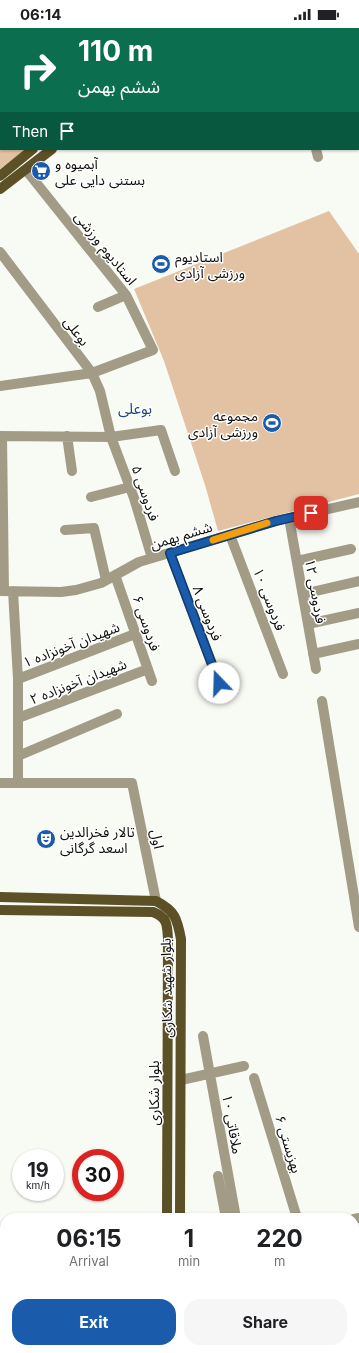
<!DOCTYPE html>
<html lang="en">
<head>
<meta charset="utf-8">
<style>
	body { margin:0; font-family:Inter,"Noto Sans Arabic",sans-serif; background:#f6f6f6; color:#202124; height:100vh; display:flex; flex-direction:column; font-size:15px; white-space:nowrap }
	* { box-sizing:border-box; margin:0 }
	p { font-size:13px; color:#757577 }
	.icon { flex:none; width:22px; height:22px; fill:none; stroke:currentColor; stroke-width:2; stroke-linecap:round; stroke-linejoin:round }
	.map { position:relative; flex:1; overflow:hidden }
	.panel { position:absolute; left:0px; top:1185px; width:359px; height:140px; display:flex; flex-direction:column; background:#fff; border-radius:16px 16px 0 0; box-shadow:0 1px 3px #0004 }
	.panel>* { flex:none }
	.top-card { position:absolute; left:0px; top:0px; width:359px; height:122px; box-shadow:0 1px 3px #0004; background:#0b6e4f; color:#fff; overflow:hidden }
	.speed { position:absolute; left:12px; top:1121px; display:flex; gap:8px; font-size:20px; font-weight:700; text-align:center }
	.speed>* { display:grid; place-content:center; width:52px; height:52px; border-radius:50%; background:#fff; box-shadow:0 1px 3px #0004; line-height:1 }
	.speed small { font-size:10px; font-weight:400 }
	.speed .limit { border:6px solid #d22; background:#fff; color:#111 }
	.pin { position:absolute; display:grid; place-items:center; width:34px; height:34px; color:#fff; margin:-17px; border-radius:8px; box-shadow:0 2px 6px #0006 }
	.me { position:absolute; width:44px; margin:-22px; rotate:339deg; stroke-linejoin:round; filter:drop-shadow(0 0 3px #0008) }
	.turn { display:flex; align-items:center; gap:14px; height:84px; padding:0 12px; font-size:18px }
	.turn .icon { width:52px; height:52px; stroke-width:2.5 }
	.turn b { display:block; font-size:28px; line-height:34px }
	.then { display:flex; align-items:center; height:38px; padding:0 12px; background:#0003; gap:8px; font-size:15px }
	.eta { display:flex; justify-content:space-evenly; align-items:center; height:68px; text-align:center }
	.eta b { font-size:24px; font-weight:700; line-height:28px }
	.cta { display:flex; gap:8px; margin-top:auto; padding:8px 12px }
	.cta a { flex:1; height:46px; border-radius:16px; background:#1a5bab; color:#fff; font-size:16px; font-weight:700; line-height:46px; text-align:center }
	.cta a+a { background:#f6f6f6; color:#202124 }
	.status { display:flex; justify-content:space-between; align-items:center; height:28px; padding:0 20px; background:#fff; direction:ltr }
	.status svg { height:11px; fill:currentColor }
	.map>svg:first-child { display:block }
	.green { fill:#e2c2a2 }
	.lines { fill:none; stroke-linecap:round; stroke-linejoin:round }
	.minor { stroke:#a29c86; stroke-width:10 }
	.major { stroke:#5c5027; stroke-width:10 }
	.route-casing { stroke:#113b6f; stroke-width:10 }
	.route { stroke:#1a5bab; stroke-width:7 }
	.slow { stroke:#f59e0b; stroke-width:7 }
	.labels { text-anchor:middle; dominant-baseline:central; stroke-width:3; stroke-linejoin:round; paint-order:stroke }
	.poi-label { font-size:14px; fill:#0d0e0b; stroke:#fff; text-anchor:start }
	.street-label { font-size:14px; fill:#0d0e0b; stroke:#fff }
	.neighbourhood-label { font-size:15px; fill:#1d457a; stroke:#fff }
</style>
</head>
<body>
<div class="status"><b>06:14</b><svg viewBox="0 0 49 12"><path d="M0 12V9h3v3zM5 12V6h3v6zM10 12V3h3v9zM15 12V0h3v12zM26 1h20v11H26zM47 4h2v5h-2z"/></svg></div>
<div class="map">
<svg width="359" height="1325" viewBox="0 0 359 1325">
	<rect width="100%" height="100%" fill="#f8faf4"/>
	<path class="green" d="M 0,75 L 1,121 L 26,121 L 0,141 Z
		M 329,183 L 359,226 L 359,466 L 218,503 L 205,457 L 164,333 L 134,261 Z"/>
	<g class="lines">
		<path class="minor" d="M 107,0 L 108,1
			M 0,3 L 1,3
			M 358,43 L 359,43
			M 0,56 L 1,59
			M 358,84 L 359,84
			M 316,121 L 318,129
			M 0,224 L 92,345 L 100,363 L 111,409 L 134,470 L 152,530
			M 98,279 L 126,267
			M 0,358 L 92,345 L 153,322 L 126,267 L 26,142
			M 0,408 L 111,409 L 161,402 L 175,443
			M 2,408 L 4,563
			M 67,408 L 72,443
			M 91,469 L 130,459
			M 289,490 L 316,641
			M 65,502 L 94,500 L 106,552
			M 230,507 L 283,646
			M 170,525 L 219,655
			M 297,533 L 351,521
			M 115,547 L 152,653
			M 0,563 L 61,564 L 76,562 L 101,555 L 139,534 L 276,493 L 359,474
			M 13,563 L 18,651 L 18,755
			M 303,566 L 359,553
			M 308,596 L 359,585
			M 313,626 L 359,616
			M 18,651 L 135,606
			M 322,673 L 359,899
			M 18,690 L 148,641
			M 18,728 L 117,686
			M 0,755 L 132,755 L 156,873
			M 203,1008 L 236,1190
			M 254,1050 L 297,1190
			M 181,1052 L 244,1038
			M 218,1148 L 226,1190
			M 354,1191 L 359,1190
			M 259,1320 L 260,1325
			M 339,1320 L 340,1325"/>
		<path class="major" d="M 187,1 L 188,0
			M 204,1 L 205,0
			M 0,148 L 33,121
			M 0,161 L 52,121
			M 0,869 L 156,873 C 175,883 177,890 181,911 L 180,1190
			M 0,882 L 153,884 C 168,890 167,897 168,911 L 167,1190
			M 166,1325 L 166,1320
			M 180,1325 L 180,1320"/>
	</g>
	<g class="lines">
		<g class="route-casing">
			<path id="route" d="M 219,655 L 170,525 L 276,493 L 311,485"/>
		</g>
		<use href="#route" class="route"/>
		<path class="slow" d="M 213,512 L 267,495"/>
	</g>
	<defs>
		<g id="supermarket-disc" transform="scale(1)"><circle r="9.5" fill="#1a5bab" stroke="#fff"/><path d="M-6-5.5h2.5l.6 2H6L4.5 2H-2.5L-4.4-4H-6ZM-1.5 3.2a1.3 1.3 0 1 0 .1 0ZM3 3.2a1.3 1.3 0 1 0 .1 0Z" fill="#fff"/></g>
		<g id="stadium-disc" transform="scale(1)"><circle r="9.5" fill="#1a5bab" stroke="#fff"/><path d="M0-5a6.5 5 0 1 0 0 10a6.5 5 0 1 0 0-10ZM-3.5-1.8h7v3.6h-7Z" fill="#fff"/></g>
		<g id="theatre-disc" transform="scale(1)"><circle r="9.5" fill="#1a5bab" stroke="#fff"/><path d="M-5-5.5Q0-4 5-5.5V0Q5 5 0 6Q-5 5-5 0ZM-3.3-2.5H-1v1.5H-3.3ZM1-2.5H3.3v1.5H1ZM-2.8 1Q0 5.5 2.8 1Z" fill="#fff"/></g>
	</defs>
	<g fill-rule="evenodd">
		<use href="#supermarket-disc" x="41" y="143"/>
		<use href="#stadium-disc" x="161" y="236"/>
		<use href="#stadium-disc" x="272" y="395"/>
		<use href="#theatre-disc" x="46" y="811"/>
	</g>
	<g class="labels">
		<g class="poi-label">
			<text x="55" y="135">آبمیوه و<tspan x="55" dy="16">بستنی دایی علی</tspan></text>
			<text x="175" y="228">استادیوم<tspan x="175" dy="16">ورزشی آزادی</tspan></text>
			<text x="258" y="387" text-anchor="end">مجموعه<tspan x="258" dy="16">ورزشی آزادی</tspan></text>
			<text x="60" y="803">تالار فخرالدین<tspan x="60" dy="16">اسعد گرگانی</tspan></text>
		</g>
		<g class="street-label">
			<text transform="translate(106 220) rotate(51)">استادیوم ورزشی</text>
			<text transform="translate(77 303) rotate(53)">بوعلی</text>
			<text transform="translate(146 465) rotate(71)">۵ فردوسی</text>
			<text transform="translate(181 507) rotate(-17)">ششم بهمن</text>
			<text transform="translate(316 563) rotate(80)">۱۲ فردوسی</text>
			<text transform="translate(270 571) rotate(69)">۱۰ فردوسی</text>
			<text transform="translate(208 585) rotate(69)">۸ فردوسی</text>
			<text transform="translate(147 595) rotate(71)">۶ فردوسی</text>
			<text transform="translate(71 616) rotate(-21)">۱ شهیدان آخونزاده</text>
			<text transform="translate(78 653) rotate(-21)">۲ شهیدان آخونزاده</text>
			<text transform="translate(158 811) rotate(79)">اول</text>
			<text transform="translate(166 960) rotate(-91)">بلوار شهید شکاری</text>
			<text transform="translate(153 1065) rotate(-90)">بلوار شکاری</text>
			<text transform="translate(233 1096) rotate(80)">۱۰ ملاقاتی</text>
			<text transform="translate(289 1116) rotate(73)">بهزیستی ۶</text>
		</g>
		<g class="neighbourhood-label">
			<text x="135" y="380">بوعلی</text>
		</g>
	</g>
</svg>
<div class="speed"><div>19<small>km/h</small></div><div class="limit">30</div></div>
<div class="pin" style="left:311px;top:485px;background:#d93025"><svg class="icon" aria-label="arrive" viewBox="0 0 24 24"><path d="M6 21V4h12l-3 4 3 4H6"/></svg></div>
<svg class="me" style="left:219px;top:655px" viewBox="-20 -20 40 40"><circle r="19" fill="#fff"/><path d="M0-13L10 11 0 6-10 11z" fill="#1a5bab"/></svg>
<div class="top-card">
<div class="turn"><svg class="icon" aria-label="right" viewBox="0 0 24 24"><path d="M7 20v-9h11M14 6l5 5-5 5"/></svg><div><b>110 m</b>ششم بهمن</div></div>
<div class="then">Then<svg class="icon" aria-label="arrive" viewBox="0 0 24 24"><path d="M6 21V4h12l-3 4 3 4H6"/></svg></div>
</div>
<section class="panel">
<div class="eta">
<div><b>06:15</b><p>Arrival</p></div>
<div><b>1</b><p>min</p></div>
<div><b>220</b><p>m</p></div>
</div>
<div class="cta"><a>Exit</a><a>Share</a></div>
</section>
</div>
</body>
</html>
